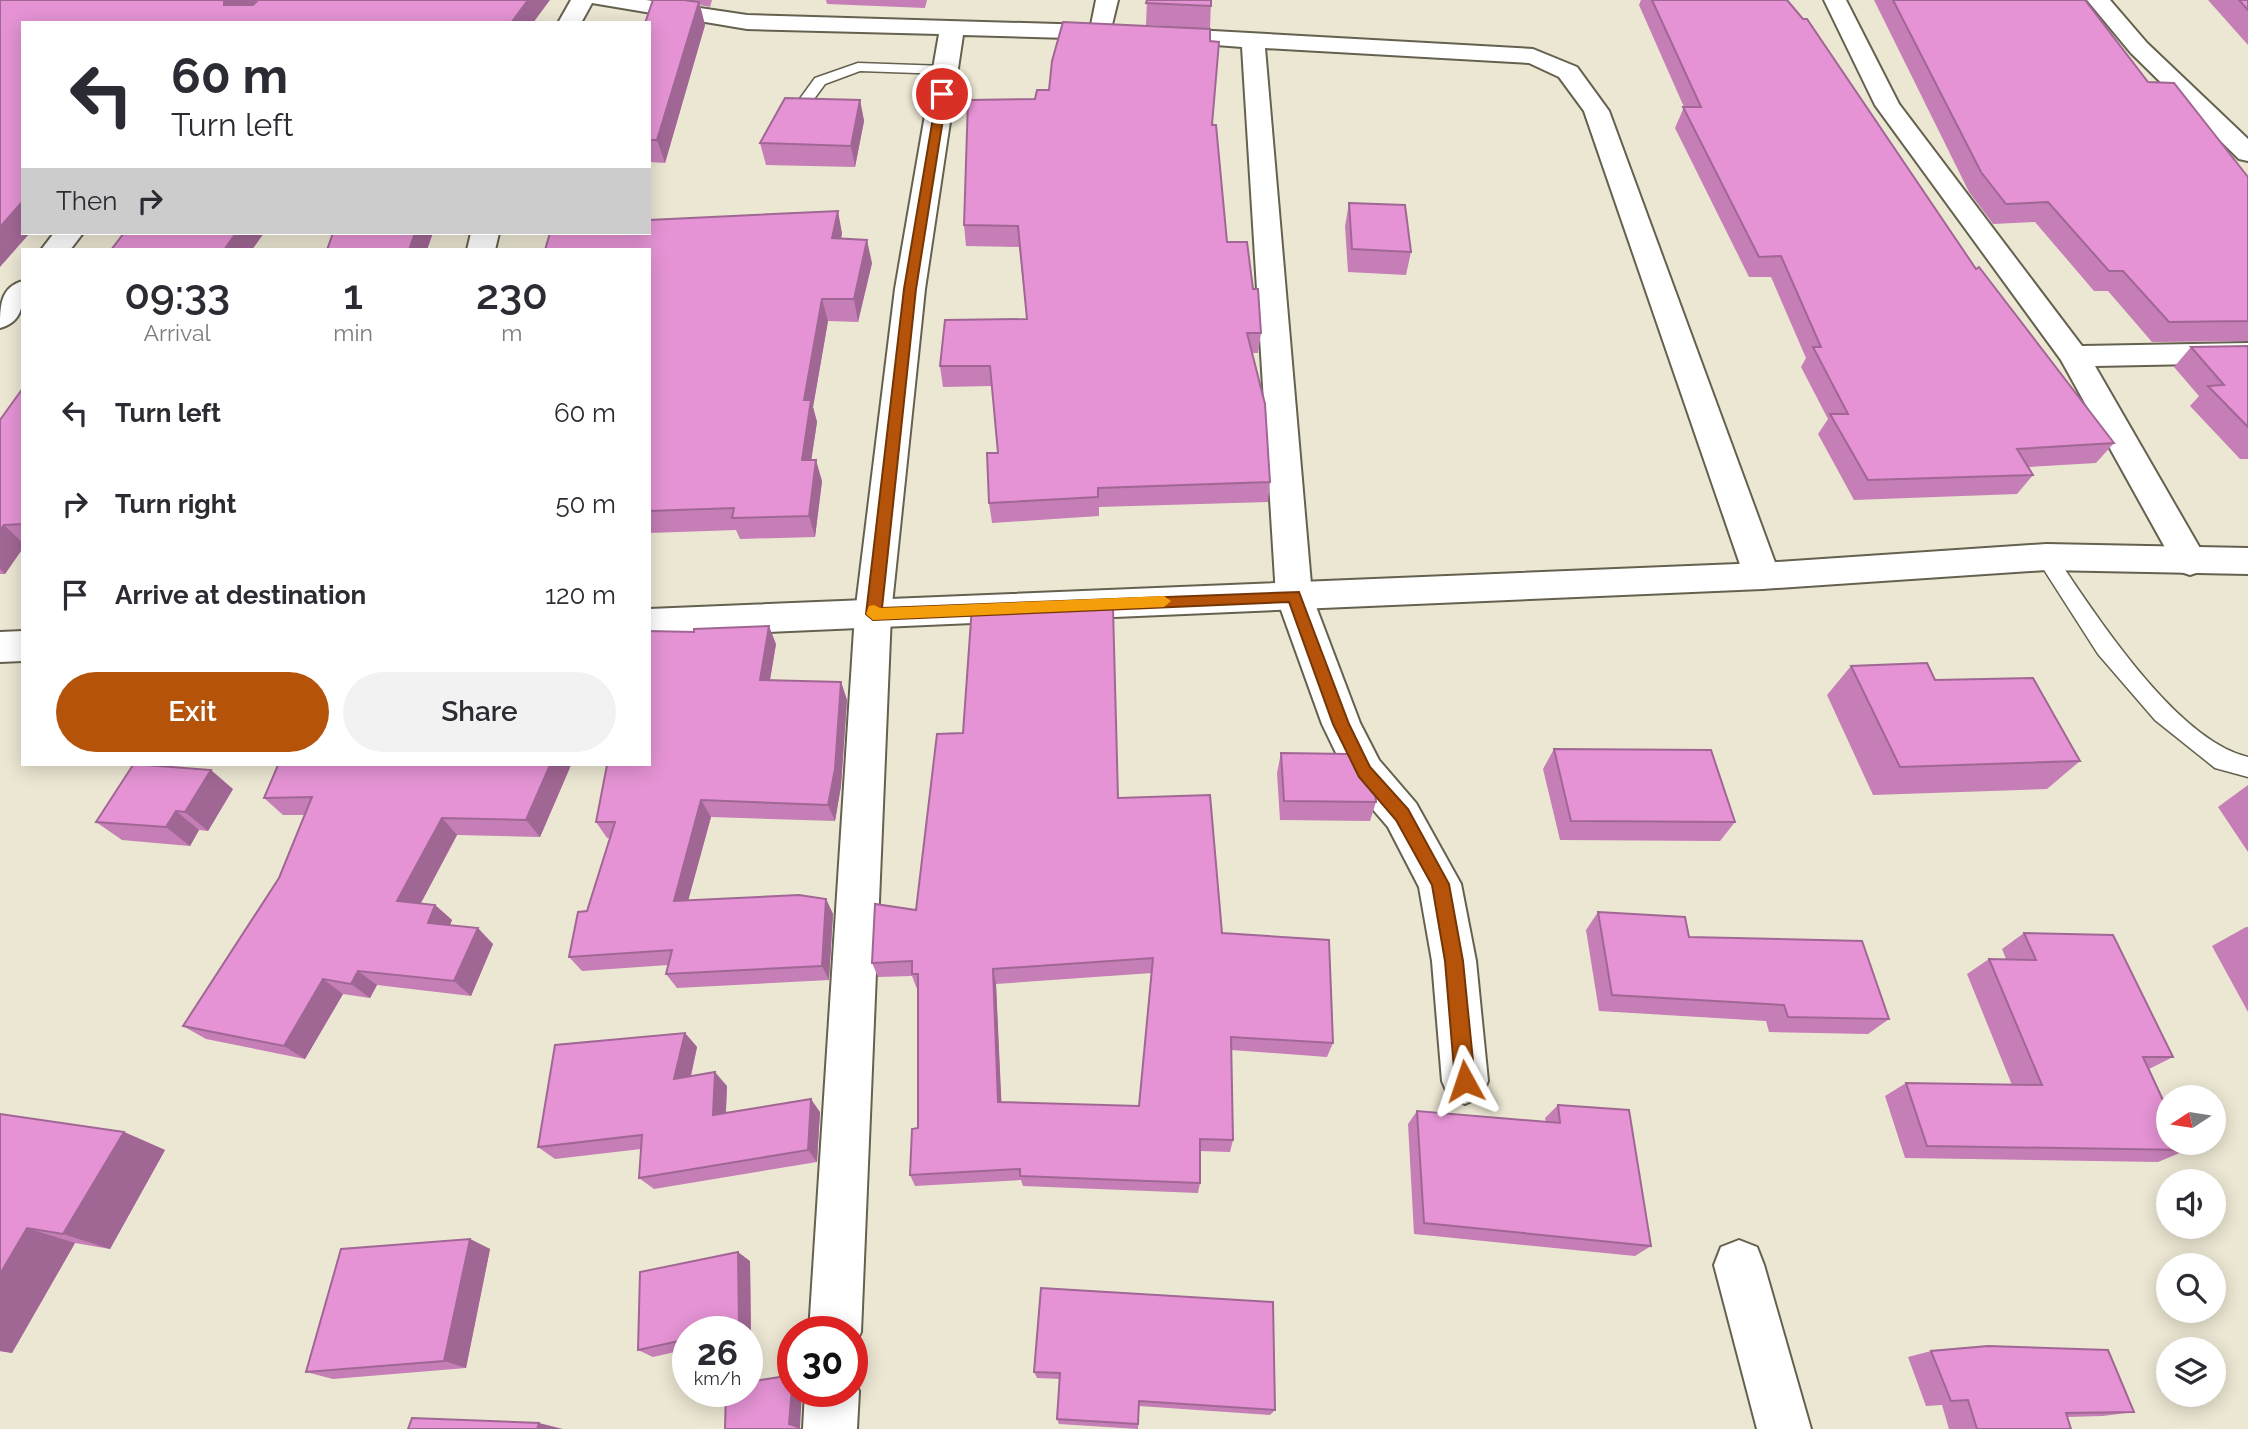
<!DOCTYPE html>
<html lang="en">
<head>
<meta charset="utf-8">
<style>
	body { margin:0; font-family:Raleway,sans-serif; background:#f2f2f3; color:#2b2b33; height:100vh; display:flex; flex-direction:column; font-size:26px; white-space:nowrap }
	* { box-sizing:border-box; margin:0 }
	p { font-size:23px; color:#7c7c81 }
	.icon { flex:none; width:38px; height:38px; fill:none; stroke:currentColor; stroke-width:2; stroke-linecap:round; stroke-linejoin:round }
	.map { position:relative; flex:1; overflow:hidden }
	.panel { position:absolute; left:21px; top:248px; width:630px; height:518px; display:flex; flex-direction:column; background:#fff; border-radius:0px; box-shadow:0 4px 18px #0003 }
	.panel>* { flex:none }
	.banner { position:absolute; left:21px; top:21px; width:630px; height:214px; border-radius:0px; box-shadow:0 4px 18px #0003; background:#fff; color:#2b2b33; overflow:hidden }
	.needle { width:46px; rotate:258deg }
	.fabs { position:absolute; left:2156px; top:1085px; display:grid; gap:14px }
	.fabs a { display:grid; place-items:center; width:70px; height:70px; border-radius:50%; background:#fff; box-shadow:0 4px 18px #0003; font-size:35px }
	.speed { position:absolute; left:672px; top:1316px; display:flex; gap:14px; font-size:35px; font-weight:700; text-align:center }
	.speed>* { display:grid; place-content:center; width:91px; height:91px; border-radius:50%; background:#fff; box-shadow:0 4px 18px #0003; line-height:1 }
	.speed small { font-size:18px; font-weight:400 }
	.speed .limit { border:10px solid #d22; background:#fff; color:#111 }
	.pin { position:absolute; display:grid; place-items:center; width:60px; height:60px; color:#fff; margin:-30px; border:4px solid #fff; border-radius:50%; box-shadow:0 2px 7px #0007 }
	.me { position:absolute; width:77px; margin:-38px; rotate:355deg; stroke-linejoin:round; filter:drop-shadow(0 0 5px #0008) }
	.turn { display:flex; align-items:center; gap:24px; height:147px; padding:0 35px; font-size:32px }
	.turn .icon { width:91px; height:91px; stroke-width:2.5 }
	.turn b { display:block; font-size:49px; line-height:60px }
	.then { display:flex; align-items:center; height:66px; padding:0 35px; background:#0003; gap:14px; font-size:26px }
	.eta { display:flex; justify-content:space-evenly; align-items:center; height:119px; text-align:center }
	.eta b { font-size:42px; font-weight:600; line-height:49px }
	.action { display:flex; gap:14px; margin-top:auto; padding:14px 35px }
	.action a { flex:1; height:80px; border-radius:42px; background:#b45309; color:#fff; font-size:28px; font-weight:600; line-height:80px; text-align:center }
	.action a+a { background:#f2f2f3; color:#2b2b33 }
	ul { padding:0; list-style:none }
	li { display:flex; align-items:center; gap:21px; height:91px; padding:0 35px }
	li div { flex:1 }
	li b { display:block; font-size:26px }
	li em { font-style:normal }
	.map>svg:first-child { display:block }
	.lines { fill:none; stroke-linecap:round; stroke-linejoin:round }
	.service-casing { stroke:#65614f; stroke-width:3 }
	.minor-casing { stroke:#65614f; stroke-width:4 }
	.tertiary-casing { stroke:#65614f; stroke-width:4 }
	.service { fill:#fff; fill-rule:evenodd }
	.minor { fill:#fff; fill-rule:evenodd }
	.tertiary { fill:#fff; fill-rule:evenodd }
	.wall { fill:#c57eb6; fill-rule:evenodd }
	.shaded-wall { fill:#a06794 }
	.building { fill:#e593d4; stroke:#a06794; stroke-width:2; fill-rule:evenodd }
	.route { fill:#b45309; stroke:#753606; stroke-width:2 }
	.slow { fill:#f59e0b }
</style>
</head>
<body>
<div class="map">
<svg width="2248" height="1429" viewBox="0 0 2248 1429">
	<rect width="100%" height="100%" fill="#ece7d3"/>
	<g class="lines">
		<g class="service-casing">
			<path id="service" d="M 858,63 L 945,66 L 952,70 L 945,74 L 860,71 L 825,84 L 811,103 L 801,103 L 799,100 L 815,78 Z
				M 2046,549 L 2053,552 C 2094,612 2175,740 2248,757 L 2248,777 L 2215,768 L 2155,720 L 2098,654 L 2039,562 L 2036,557 L 2039,552 Z"/>
		</g>
		<g class="minor-casing">
			<path id="minor" d="M 571,0 L 646,0 L 747,15 L 1091,25 L 1096,0 L 1118,0 L 1109,37 L 1101,39 L 963,35 L 925,289 L 891,614 L 861,1332 L 852,1351 L 852,1332 L 809,1332 L 855,614 L 895,289 L 939,34 L 747,29 L 592,3 L 581,23 L 558,23 Z
				M 1824,0 L 1846,0 L 1899,104 L 2082,346 L 2248,343 L 2248,363 L 2095,366 L 2208,562 L 2202,571 L 2190,575 L 2178,571 L 2061,360 L 1875,105 Z
				M 2087,0 L 2110,0 L 2147,43 L 2248,139 L 2248,161 L 2239,159 L 2131,53 Z
				M 1159,28 L 1533,49 L 1577,67 L 1609,111 L 1780,576 L 1775,585 L 1762,589 L 1749,585 L 1744,576 L 1584,111 L 1559,77 L 1529,63 L 1265,48 L 1312,596 L 1360,723 L 1379,760 L 1416,803 L 1461,884 L 1476,961 L 1488,1081 L 1481,1097 L 1465,1104 L 1449,1097 L 1442,1081 L 1432,961 L 1419,887 L 1388,827 L 1351,784 L 1322,724 L 1276,596 L 1242,47 L 1151,40 L 1147,35 L 1151,30 Z
				M 54,233 L 83,233 L 70,250 L 41,250 Z
				M 471,233 L 499,233 L 495,250 L 467,250 Z
				M 23,281 C 23,302 24,322 0,328 C 0,307 0,287 23,281 Z
				M 1739,1240 L 1757,1247 L 1764,1265 L 1811,1429 L 1757,1429 L 1714,1265 L 1721,1247 Z
				M 852,1375 L 859,1391 L 857,1429 L 803,1429 L 805,1391 L 852,1391 Z"/>
		</g>
		<g class="tertiary-casing">
			<path id="tertiary" d="M 2046,544 L 2248,548 L 2248,574 L 2046,570 L 1762,589 L 649,637 L 649,609 L 1762,563 Z
				M 23,631 L 23,661 L 0,662 L 0,632 Z"/>
		</g>
		<use href="#service" class="service"/>
		<use href="#minor" class="minor"/>
		<use href="#tertiary" class="tertiary"/>
	</g>
	<path class="wall" d="M 653,0 L 712,0 L 710,7 L 700,5 L 705,25 L 665,163 L 649,162 L 649,23 Z
		M 826,0 L 927,0 L 925,8 L 827,4 Z
		M 1147,0 L 1211,0 L 1210,29 L 1146,25 Z
		M 1641,0 L 1787,0 L 1976,269 L 2114,443 L 2096,463 L 2028,467 L 2033,475 L 2017,494 L 1854,500 L 1818,434 L 1828,419 L 1801,367 L 1806,358 L 1771,277 L 1749,277 L 1675,128 L 1684,107 L 1639,5 Z
		M 1874,0 L 2085,0 L 2148,82 L 2248,177 L 2248,341 L 2152,342 L 2108,291 L 2094,291 L 2035,222 L 1993,224 L 1969,192 Z
		M 2208,0 L 2248,0 L 2248,45 Z
		M 1210,41 L 1212,125 L 1227,242 L 1253,289 L 1261,333 L 1258,353 L 1252,353 L 1270,482 L 1268,502 L 1099,507 L 1099,516 L 992,523 L 989,503 L 998,453 L 992,386 L 943,387 L 940,366 L 1027,319 L 1019,247 L 966,246 L 964,225 L 1035,99 L 1049,90 Z
		M 860,100 L 864,121 L 855,167 L 766,165 L 760,143 Z
		M 1349,203 L 1411,252 L 1406,275 L 1348,272 L 1345,226 Z
		M 842,233 L 841,238 L 872,263 L 858,322 L 828,321 L 813,407 L 817,422 L 811,460 L 822,481 L 815,537 L 740,539 L 736,530 L 649,533 L 649,250 Z
		M 2248,346 L 2248,459 L 2240,459 L 2190,406 L 2199,396 L 2174,367 L 2191,347 Z
		M 23,388 L 23,548 L 5,574 L 0,574 L 0,420 Z
		M 1036,610 L 1118,798 L 1222,933 L 1333,1043 L 1327,1057 L 1231,1050 L 1233,1140 L 1230,1152 L 1200,1151 L 1200,1183 L 1198,1193 L 1023,1186 L 1021,1180 L 915,1186 L 910,1175 L 918,1128 L 918,989 L 917,989 L 912,976 L 878,977 L 872,963 L 916,910 L 963,733 ZM 1152,973 L 1139,1106 L 1001,1102 L 996,984 Z
		M 776,644 L 770,680 L 841,682 L 847,700 L 841,786 L 835,821 L 711,817 L 688,900 L 826,899 L 833,914 L 829,980 L 677,988 L 666,974 L 668,965 L 582,971 L 569,957 L 587,911 L 610,838 L 607,838 L 596,822 Z
		M 1851,666 L 1935,680 L 2080,761 L 2047,789 L 1873,795 L 1827,695 Z
		M 1554,749 L 1735,822 L 1720,841 L 1560,840 L 1543,769 Z
		M 1281,753 L 1376,802 L 1370,821 L 1280,820 L 1277,773 Z
		M 278,765 L 571,765 L 540,837 L 457,835 L 421,903 L 435,905 L 452,920 L 450,925 L 493,944 L 471,996 L 377,985 L 370,998 L 343,994 L 305,1059 L 206,1039 L 183,1026 L 279,878 L 305,815 L 283,815 L 264,798 Z
		M 2248,785 L 2248,852 L 2218,807 Z
		M 233,789 L 208,831 L 199,830 L 190,846 L 122,840 L 96,822 Z
		M 1598,912 L 1689,937 L 1889,1019 L 1868,1034 L 1769,1032 L 1766,1021 L 1599,1011 L 1586,930 Z
		M 2246,927 L 2248,927 L 2248,1012 L 2212,946 Z
		M 2024,933 L 2173,1057 L 2149,1069 L 2187,1150 L 2158,1162 L 1905,1158 L 1885,1096 L 1906,1083 L 2012,1085 L 1967,974 L 1989,959 L 2006,959 L 2002,949 Z
		M 685,1033 L 697,1047 L 691,1076 L 727,1086 L 726,1113 L 820,1112 L 817,1162 L 654,1189 L 639,1178 L 641,1149 L 555,1159 L 538,1147 Z
		M 1558,1105 L 1651,1246 L 1635,1256 L 1414,1234 L 1408,1124 L 1417,1111 L 1546,1122 L 1545,1118 Z
		M 0,1114 L 124,1132 L 165,1150 L 110,1249 L 75,1243 L 12,1353 L 0,1351 Z
		M 470,1239 L 490,1249 L 466,1368 L 333,1379 L 306,1372 Z
		M 750,1261 L 751,1336 L 747,1337 L 747,1332 L 688,1332 L 688,1349 L 653,1357 L 638,1350 Z
		M 1041,1288 L 1275,1410 L 1270,1415 L 1139,1406 L 1138,1429 L 1059,1424 L 1057,1419 L 1060,1379 L 1037,1378 L 1034,1372 Z
		M 1931,1351 L 2134,1412 L 2103,1416 L 2067,1417 L 2071,1429 L 1949,1429 L 1942,1405 L 1926,1406 L 1908,1357 Z"/>
	<path class="shaded-wall" d="M 225,0 L 257,0 L 235,21 L 224,5 L 224,1 Z
		M 528,0 L 550,0 L 533,23 L 511,23 Z
		M 699,2 L 705,25 L 665,163 L 657,140 Z
		M 860,100 L 864,121 L 855,167 L 851,146 Z
		M 23,201 L 23,233 L 30,233 L 0,267 L 0,227 Z
		M 838,211 L 842,233 L 837,260 L 832,238 Z
		M 236,233 L 264,233 L 252,250 L 224,250 Z
		M 415,233 L 433,233 L 427,250 L 409,250 Z
		M 867,240 L 872,263 L 858,322 L 854,299 Z
		M 822,299 L 828,321 L 813,407 L 817,422 L 808,482 L 802,460 L 804,400 Z
		M 816,460 L 822,481 L 815,537 L 809,516 Z
		M 4,525 L 23,543 L 23,548 L 5,574 L 0,569 L 0,530 Z
		M 769,626 L 776,644 L 767,697 L 760,680 Z
		M 841,682 L 847,700 L 841,786 L 835,821 L 828,805 Z
		M 550,765 L 571,765 L 540,837 L 526,820 Z
		M 211,770 L 233,789 L 208,831 L 185,812 Z
		M 701,800 L 711,817 L 684,916 L 674,901 Z
		M 176,811 L 199,830 L 190,846 L 166,827 Z
		M 442,818 L 457,835 L 414,916 L 397,901 Z
		M 826,899 L 833,914 L 829,980 L 822,966 Z
		M 435,905 L 452,920 L 444,938 L 428,923 Z
		M 478,928 L 493,944 L 471,996 L 454,981 Z
		M 993,969 L 996,984 L 1002,1114 L 998,1102 Z
		M 358,971 L 377,985 L 370,998 L 351,984 Z
		M 323,979 L 343,994 L 305,1059 L 284,1046 Z
		M 685,1033 L 697,1047 L 687,1093 L 674,1079 Z
		M 715,1072 L 727,1086 L 725,1128 L 713,1115 Z
		M 811,1099 L 820,1112 L 817,1162 L 808,1150 Z
		M 124,1132 L 165,1150 L 110,1249 L 63,1234 Z
		M 27,1228 L 75,1243 L 12,1353 L 0,1351 L 0,1274 Z
		M 470,1239 L 490,1249 L 466,1368 L 444,1361 Z
		M 738,1252 L 750,1261 L 751,1336 L 747,1333 L 747,1332 L 745,1332 L 739,1328 Z
		M 792,1385 L 793,1385 L 793,1391 L 802,1391 L 800,1428 L 803,1429 L 798,1429 L 789,1424 Z
		M 539,1423 L 563,1429 L 537,1429 Z"/>
	<path class="building" d="M 0,0 L 225,0 L 224,1 L 224,5 L 253,5 L 258,0 L 528,0 L 511,23 L 23,23 L 23,201 L 0,227 Z
		M 653,0 L 684,0 L 699,2 L 657,140 L 649,140 L 649,23 L 645,23 Z
		M 1147,0 L 1211,0 L 1211,6 L 1146,3 Z
		M 1652,0 L 1787,0 L 1803,19 L 1807,19 L 1976,269 L 1979,267 L 2114,443 L 2017,449 L 2033,475 L 1868,480 L 1830,414 L 1848,414 L 1813,347 L 1821,347 L 1781,256 L 1759,257 L 1683,107 L 1701,107 Z
		M 1893,0 L 2085,0 L 2148,82 L 2174,83 L 2248,177 L 2248,321 L 2169,322 L 2123,271 L 2109,271 L 2048,202 L 2006,204 L 1981,172 Z
		M 2239,0 L 2248,0 L 2248,10 Z
		M 1063,22 L 1210,29 L 1210,41 L 1219,42 L 1212,125 L 1216,125 L 1227,242 L 1247,242 L 1253,289 L 1258,289 L 1261,333 L 1247,333 L 1265,404 L 1270,482 L 1098,488 L 1098,497 L 989,503 L 987,453 L 998,453 L 990,366 L 940,366 L 945,320 L 1027,319 L 1018,226 L 964,225 L 968,100 L 1035,99 L 1037,90 L 1049,90 L 1052,61 Z
		M 785,98 L 860,100 L 851,146 L 760,143 Z
		M 1349,203 L 1405,205 L 1411,252 L 1352,249 Z
		M 838,211 L 832,238 L 867,240 L 854,299 L 822,299 L 804,400 L 811,400 L 802,460 L 816,460 L 809,516 L 732,518 L 734,508 L 649,511 L 649,250 L 545,250 L 550,233 L 649,233 L 649,220 Z
		M 124,233 L 236,233 L 224,250 L 111,250 Z
		M 333,233 L 415,233 L 409,250 L 327,250 Z
		M 2248,346 L 2248,427 L 2208,386 L 2224,385 L 2191,347 Z
		M 23,388 L 23,524 L 4,525 L 0,530 L 0,420 Z
		M 1035,604 L 1035,610 L 1113,608 L 1118,798 L 1210,795 L 1222,933 L 1329,940 L 1333,1043 L 1231,1037 L 1233,1140 L 1200,1139 L 1200,1183 L 1020,1176 L 1020,1169 L 910,1175 L 912,1129 L 918,1128 L 918,974 L 912,974 L 912,961 L 872,963 L 875,904 L 916,910 L 937,734 L 963,733 L 972,606 ZM 1153,958 L 1139,1106 L 998,1102 L 993,969 Z
		M 769,626 L 760,680 L 841,682 L 835,769 L 828,805 L 701,800 L 674,901 L 799,895 L 826,899 L 822,966 L 666,974 L 672,950 L 569,957 L 578,912 L 587,911 L 615,822 L 596,822 L 607,765 L 649,765 L 649,631 L 694,632 L 694,629 Z
		M 1927,663 L 1935,680 L 2033,678 L 2080,761 L 1900,767 L 1851,666 Z
		M 1554,749 L 1711,750 L 1735,822 L 1571,821 Z
		M 1281,753 L 1349,754 L 1375,789 L 1376,802 L 1284,801 Z
		M 133,765 L 146,765 L 211,770 L 185,812 L 176,811 L 166,827 L 96,822 Z
		M 278,765 L 550,765 L 526,820 L 442,818 L 397,901 L 435,905 L 428,923 L 478,928 L 454,981 L 358,971 L 351,984 L 323,979 L 284,1046 L 183,1026 L 279,878 L 312,797 L 264,798 Z
		M 1598,912 L 1685,917 L 1689,937 L 1862,941 L 1889,1019 L 1788,1017 L 1784,1005 L 1612,995 Z
		M 2024,933 L 2113,935 L 2173,1057 L 2143,1057 L 2168,1111 L 2168,1143 L 2183,1143 L 2187,1150 L 1927,1146 L 1906,1083 L 2042,1085 L 1989,959 L 2036,960 Z
		M 685,1033 L 674,1079 L 715,1072 L 713,1115 L 811,1099 L 808,1150 L 639,1178 L 642,1135 L 538,1147 L 555,1045 Z
		M 1558,1105 L 1629,1110 L 1651,1246 L 1424,1223 L 1417,1111 L 1560,1123 Z
		M 0,1114 L 124,1132 L 63,1234 L 27,1228 L 0,1274 Z
		M 470,1239 L 444,1361 L 306,1372 L 341,1249 Z
		M 738,1252 L 739,1328 L 722,1332 L 688,1332 L 688,1339 L 638,1350 L 640,1272 Z
		M 1041,1288 L 1273,1302 L 1275,1410 L 1139,1401 L 1138,1424 L 1057,1419 L 1060,1373 L 1034,1372 Z
		M 1988,1346 L 2108,1350 L 2134,1412 L 2066,1413 L 2071,1429 L 1977,1429 L 1968,1400 L 1951,1401 L 1931,1351 Z
		M 793,1375 L 789,1424 L 798,1427 L 798,1429 L 725,1429 L 726,1391 L 747,1391 L 747,1382 Z
		M 412,1418 L 539,1423 L 537,1429 L 408,1429 Z"/>
	<path class="route" d="M 942,91 L 947,94 L 916,289 L 882,608 L 1299,592 L 1349,724 L 1370,767 L 1408,809 L 1449,884 L 1463,961 L 1475,1081 L 1472,1088 L 1465,1091 L 1458,1088 L 1455,1081 L 1445,961 L 1432,885 L 1396,820 L 1359,777 L 1333,724 L 1289,602 L 873,620 L 866,614 L 904,289 L 937,94 Z"/>
	<path class="slow" d="M 1164,596 L 1171,601 L 1164,607 L 873,620 L 866,614 L 869,606 L 874,605 L 880,608 Z"/>
</svg>
<div class="fabs">
<a><svg class="needle" viewBox="-14 -14 28 28"><path d="M0-13l5 13h-10z" fill="#e53935"/><path d="M0 13l5-13h-10z" fill="#7c7c81"/></svg></a>
<a><svg class="icon" aria-label="sound" viewBox="0 0 24 24"><path d="M4 9h4l5-4v14l-5-4H4zM17 9q2 3 0 6"/></svg></a>
<a><svg class="icon" aria-label="search" viewBox="0 0 24 24"><circle cx="10" cy="10" r="6"/><path d="M15 15l6 6"/></svg></a>
<a><svg class="icon" aria-label="layers" viewBox="0 0 24 24"><path d="M12 4l9 5-9 5-9-5zM3 14l9 5 9-5"/></svg></a>
</div>
<div class="speed"><div>26<small>km/h</small></div><div class="limit">30</div></div>
<div class="pin" style="left:942px;top:94px;background:#d93025"><svg class="icon" aria-label="arrive" viewBox="0 0 24 24"><path d="M6 21V4h12l-3 4 3 4H6"/></svg></div>
<svg class="me" style="left:1465px;top:1081px" viewBox="-20 -20 40 40"><path d="M0-17L14 15 0 8-14 15z" fill="#b45309" stroke="#fff" stroke-width="4"/></svg>
<div class="banner">
<div class="turn"><svg class="icon" aria-label="left" viewBox="0 0 24 24"><path d="M17 20v-9H6M10 6l-5 5 5 5"/></svg><div><b>60 m</b>Turn left</div></div>
<div class="then">Then<svg class="icon" aria-label="right" viewBox="0 0 24 24"><path d="M7 20v-9h11M14 6l5 5-5 5"/></svg></div>
</div>
<section class="panel">
<div class="eta">
<div><b>09:33</b><p>Arrival</p></div>
<div><b>1</b><p>min</p></div>
<div><b>230</b><p>m</p></div>
</div>
<ul>
<li><svg class="icon" aria-label="left" viewBox="0 0 24 24"><path d="M17 20v-9H6M10 6l-5 5 5 5"/></svg><div><b>Turn left</b></div><em>60 m</em></li>
<li><svg class="icon" aria-label="right" viewBox="0 0 24 24"><path d="M7 20v-9h11M14 6l5 5-5 5"/></svg><div><b>Turn right</b></div><em>50 m</em></li>
<li><svg class="icon" aria-label="arrive" viewBox="0 0 24 24"><path d="M6 21V4h12l-3 4 3 4H6"/></svg><div><b>Arrive at destination</b></div><em>120 m</em></li>
</ul>
<div class="action"><a>Exit</a><a>Share</a></div>
</section>
</div>
</body>
</html>
